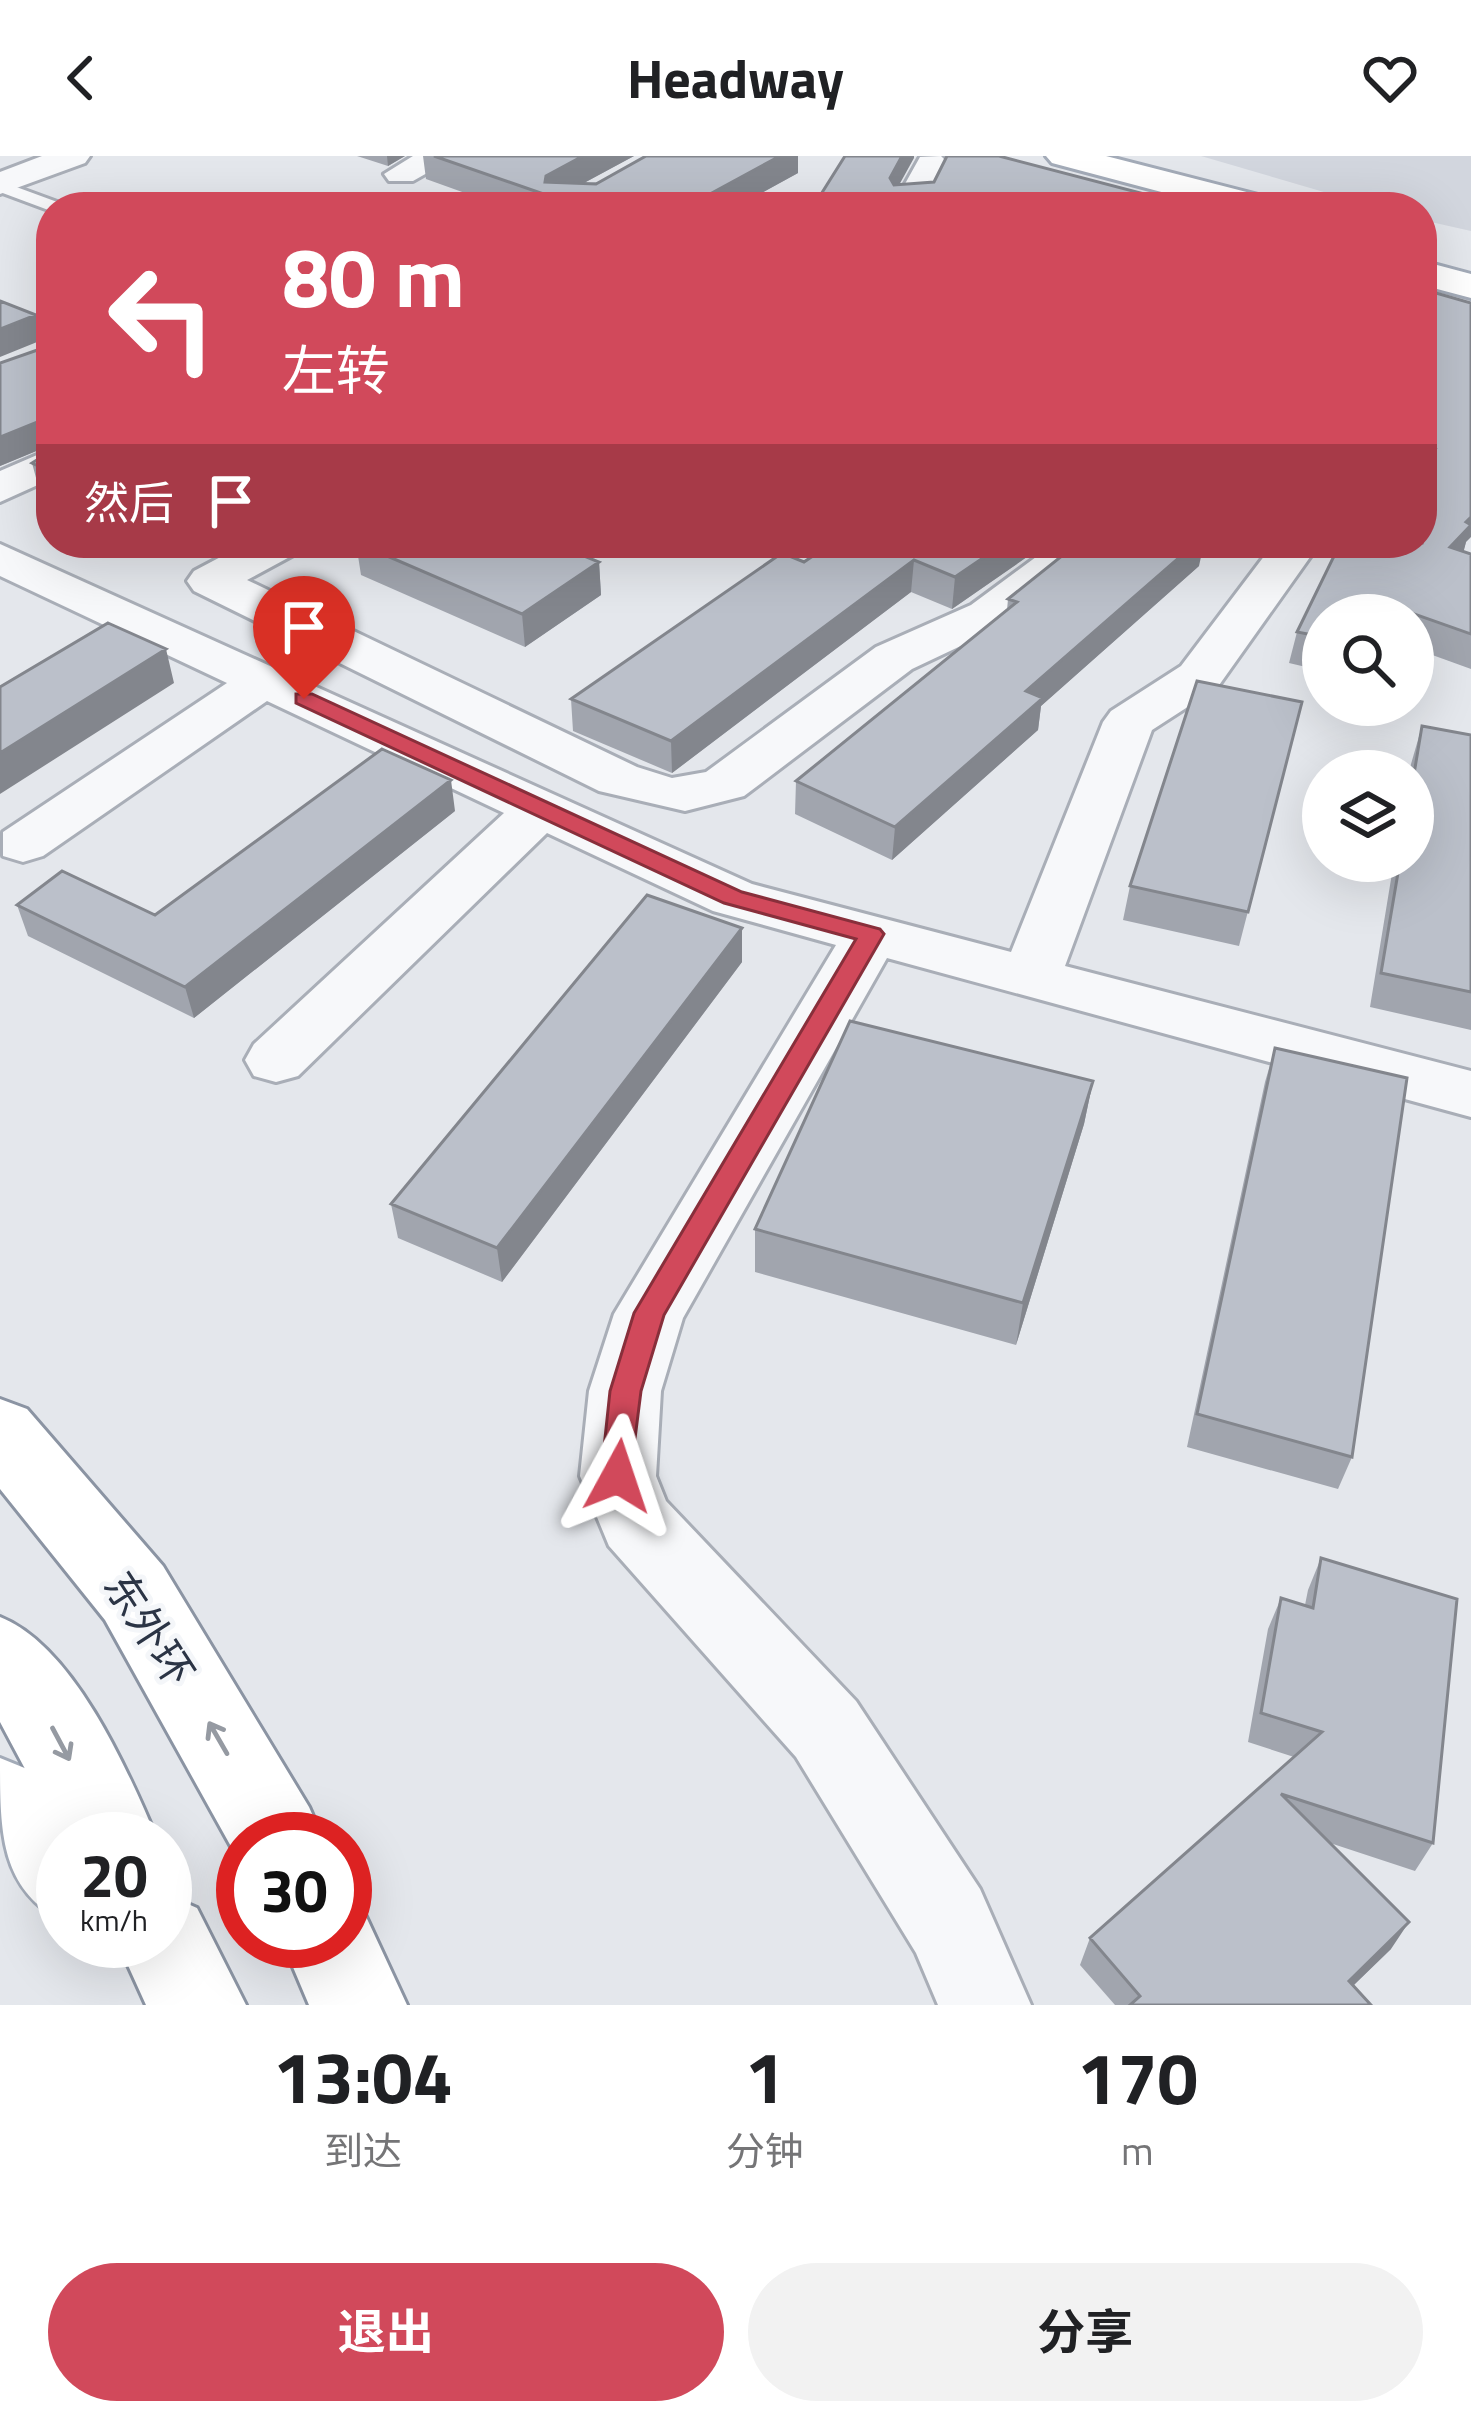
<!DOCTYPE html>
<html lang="zh">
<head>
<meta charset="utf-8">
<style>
	body { margin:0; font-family:"Titillium Web","Noto Sans SC",sans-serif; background:#f2f2f2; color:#202124; height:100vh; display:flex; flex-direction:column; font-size:45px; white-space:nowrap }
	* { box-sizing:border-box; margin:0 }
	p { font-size:39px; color:#757577 }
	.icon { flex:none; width:66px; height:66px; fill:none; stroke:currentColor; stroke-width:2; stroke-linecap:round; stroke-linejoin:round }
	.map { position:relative; height:1849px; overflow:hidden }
	.drawer { display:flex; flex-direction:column; background:#fff; flex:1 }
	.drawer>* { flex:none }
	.top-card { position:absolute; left:36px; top:36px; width:1401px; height:366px; border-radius:48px; box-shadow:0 12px 48px #0002; background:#d1495b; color:#fff; overflow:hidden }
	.fabs { position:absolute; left:1302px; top:438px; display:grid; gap:24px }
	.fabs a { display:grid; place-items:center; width:132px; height:132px; border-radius:50%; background:#fff; box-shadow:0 12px 48px #0002; font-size:60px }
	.speed { position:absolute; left:36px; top:1656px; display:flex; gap:24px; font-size:60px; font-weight:700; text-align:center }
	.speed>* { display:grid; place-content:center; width:156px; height:156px; border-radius:50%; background:#fff; box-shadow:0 12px 48px #0002; line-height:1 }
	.speed small { font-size:30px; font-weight:400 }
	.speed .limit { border:18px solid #d22; background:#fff; color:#111 }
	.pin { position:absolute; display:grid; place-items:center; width:102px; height:102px; color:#fff; margin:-123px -51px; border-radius:50% 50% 50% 0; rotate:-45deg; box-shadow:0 0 12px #0007 }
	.pin .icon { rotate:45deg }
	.me { position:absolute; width:132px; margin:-66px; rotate:5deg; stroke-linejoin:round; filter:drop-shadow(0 0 9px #0008) }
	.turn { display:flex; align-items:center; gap:42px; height:252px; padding:0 48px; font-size:54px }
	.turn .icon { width:156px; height:156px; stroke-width:2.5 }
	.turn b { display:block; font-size:84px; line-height:102px }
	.then { display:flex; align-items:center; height:114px; padding:0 48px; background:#0003; gap:24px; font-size:45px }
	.eta { display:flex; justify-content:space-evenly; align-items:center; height:204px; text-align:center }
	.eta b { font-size:72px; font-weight:700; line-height:84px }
	.cta { display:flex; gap:24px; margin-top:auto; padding:24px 48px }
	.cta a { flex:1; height:138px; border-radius:72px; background:#d1495b; color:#fff; font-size:48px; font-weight:700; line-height:138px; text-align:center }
	.cta a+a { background:#f2f2f2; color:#202124 }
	header { display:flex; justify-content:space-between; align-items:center; height:156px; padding:0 48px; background:#fff; font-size:54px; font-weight:700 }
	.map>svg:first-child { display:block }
	.built { fill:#d2d6de }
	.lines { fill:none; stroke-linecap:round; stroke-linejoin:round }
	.lane-casing { stroke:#a9aeb7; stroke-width:6 }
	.street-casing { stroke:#a9aeb7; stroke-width:6 }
	.primary-casing { stroke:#a3abb8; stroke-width:6 }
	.highway-casing { stroke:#8b94a3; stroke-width:6 }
	.lane { fill:#f7f8fa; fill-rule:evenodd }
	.street { fill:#f7f8fa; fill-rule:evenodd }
	.primary { fill:#fff; fill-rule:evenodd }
	.highway { fill:#fff; fill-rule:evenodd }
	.wall { fill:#a1a5ae }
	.shaded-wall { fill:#83868d }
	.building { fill:#bbc0ca; stroke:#83868d; stroke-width:3 }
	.oneway { stroke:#959aa2 }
	.route { fill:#d1495b; stroke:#882f3b; stroke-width:3 }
	.labels { text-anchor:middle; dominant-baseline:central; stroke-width:10; stroke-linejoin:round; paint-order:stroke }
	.near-street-label { font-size:42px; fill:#2b3445; stroke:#f4f6f9 }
</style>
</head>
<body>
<header><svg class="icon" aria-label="back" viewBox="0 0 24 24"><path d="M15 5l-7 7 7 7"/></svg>Headway<svg class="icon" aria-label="heart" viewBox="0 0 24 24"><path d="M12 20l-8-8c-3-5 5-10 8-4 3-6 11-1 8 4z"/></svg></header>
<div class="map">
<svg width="1471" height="1849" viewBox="0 0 1471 1849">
	<rect width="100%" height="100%" fill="#e4e7ec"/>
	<path class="built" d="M 1201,0 L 1471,0 L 1471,75 L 1422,64 L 1422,51 L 1375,51 Z"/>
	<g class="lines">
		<g class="lane-casing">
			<path id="lane" d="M 0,25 L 60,47 L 62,51 L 51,51 L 51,55 L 0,36 Z"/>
		</g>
		<g class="street-casing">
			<path id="street" d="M 42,0 L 90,0 L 85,7 L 0,38 L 0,16 Z
				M 413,0 L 457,0 L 413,25 L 389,25 L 384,18 Z
				M 941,0 L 949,8 L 928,51 L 892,51 L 920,1 Z
				M 51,293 L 51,323 L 0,346 L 0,315 Z
				M 247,387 L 304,387 L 297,397 L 247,424 L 637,611 L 672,622 L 706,616 L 876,491 L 971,449 L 1055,387 L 1107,387 L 1005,469 L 912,513 L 744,640 L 685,655 L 599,635 L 194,435 L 187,425 L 194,415 Z
				M 1274,387 L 1320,387 L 1217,532 L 1152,574 L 1065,810 L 1471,915 L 1471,961 L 887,802 L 683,1162 L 661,1235 L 656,1320 L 666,1345 L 856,1545 L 980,1733 L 1031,1849 L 938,1849 L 916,1797 L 796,1601 L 609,1390 L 580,1320 L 589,1235 L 614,1158 L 836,789 L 713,755 L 547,677 L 298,920 L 276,926 L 254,920 L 245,904 L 254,888 L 504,657 L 267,545 L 43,700 L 23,706 L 3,700 L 3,676 L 227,527 L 0,420 L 0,388 L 752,728 L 1011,796 L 1103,566 L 1111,555 L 1181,510 Z"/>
		</g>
		<g class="primary-casing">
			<path id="primary" d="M 1046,0 L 1106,0 L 1274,43 L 1279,51 L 1218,51 L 1052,7 Z
				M 1422,105 L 1471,118 L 1471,142 L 1422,129 Z
				M 0,1602 L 32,1615 L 92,1683 L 63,1683 L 63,1766 C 0,1732 0,1677 0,1602 Z"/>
		</g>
		<g class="highway-casing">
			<path id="highway" d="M 0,1243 L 27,1253 L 163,1410 L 309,1651 L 323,1683 L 243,1683 L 243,1712 L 105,1464 L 0,1333 Z
				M 0,1461 C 73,1490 127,1612 157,1683 L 63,1684 L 0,1566 Z
				M 165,1738 L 197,1752 L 246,1849 L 146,1849 L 117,1785 L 165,1785 Z
				M 345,1744 L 362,1752 L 407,1849 L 309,1849 L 282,1785 L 345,1785 Z"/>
		</g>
		<use href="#lane" class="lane"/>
		<use href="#street" class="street"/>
		<use href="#primary" class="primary"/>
		<use href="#highway" class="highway"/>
	</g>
	<path class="wall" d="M 357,0 L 405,0 L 388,10 Z
		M 423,0 L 634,0 L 584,27 L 798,17 L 736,51 L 504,51 L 426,23 Z
		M 1422,133 L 1466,386 L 1463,396 L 1471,398 L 1471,513 L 1413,492 L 1413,459 L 1323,459 L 1323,515 L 1289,507 L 1297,476 L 1422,387 Z
		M 51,177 L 51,339 L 39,333 L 32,307 L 48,297 L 48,290 L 0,310 L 0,207 L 46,191 Z
		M 149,387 L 203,387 L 177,401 Z
		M 356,387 L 558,389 L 599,406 L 601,439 L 525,491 L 361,419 Z
		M 1047,387 L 952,453 L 911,436 L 672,617 L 573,575 L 571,543 L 804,406 Z
		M 1199,410 L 1041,550 L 1038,574 L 892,704 L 795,658 L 796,625 L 1007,454 L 1008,443 Z
		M 1302,546 L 1239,790 L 1123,764 L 1130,730 Z
		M 1422,570 L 1471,579 L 1471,874 L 1370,851 L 1394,705 L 1413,705 L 1413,615 L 1409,615 Z
		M 455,655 L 194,862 L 28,780 L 17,749 L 155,759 Z
		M 742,772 L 742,806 L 502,1126 L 398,1082 L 391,1048 Z
		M 1275,892 L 1352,1301 L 1338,1333 L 1187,1291 L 1265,926 Z
		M 1093,925 L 1084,968 L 1016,1189 L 755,1116 L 755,1073 Z
		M 1321,1402 L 1433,1687 L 1415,1715 L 1330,1687 L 1391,1793 L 1353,1830 L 1371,1849 L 1115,1849 L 1080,1809 L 1090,1782 L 1294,1601 L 1248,1586 L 1268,1473 L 1281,1442 L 1305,1449 L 1308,1434 Z"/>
	<path class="shaded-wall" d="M 387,0 L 405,0 L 388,10 Z
		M 583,0 L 634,0 L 556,42 L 545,26 L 546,20 Z
		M 780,0 L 798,0 L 798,17 L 736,51 L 686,51 Z
		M 902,0 L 914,0 L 914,2 L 888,49 L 890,22 Z
		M 624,38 L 624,51 L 599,51 Z
		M 36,159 L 42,184 L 0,201 L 0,173 Z
		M 45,263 L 51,289 L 0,310 L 0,281 Z
		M 1471,361 L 1471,381 L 1466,386 L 1463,398 L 1450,391 Z
		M 174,387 L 203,387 L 177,401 Z
		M 1005,387 L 1047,387 L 952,453 L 955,421 Z
		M 1196,387 L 1204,387 L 1199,410 L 1041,550 L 1038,574 L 892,704 L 895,671 L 1026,535 Z
		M 914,404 L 911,436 L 672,617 L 671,585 Z
		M 599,406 L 601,439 L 525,491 L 522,458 Z
		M 166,493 L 174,527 L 0,638 L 0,597 Z
		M 451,624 L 455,655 L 194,862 L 185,831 Z
		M 742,772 L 742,806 L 502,1126 L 497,1092 Z
		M 1093,925 L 1084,968 L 1016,1189 L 1023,1147 Z
		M 1409,1766 L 1391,1793 L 1333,1849 L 1349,1825 Z"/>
	<path class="building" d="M 434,0 L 583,0 L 546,20 L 545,26 L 596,28 L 646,0 L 780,0 L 686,51 L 667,51 L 624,38 L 599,51 L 581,51 Z
		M 845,0 L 902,0 L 890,22 L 894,29 L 934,26 L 947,0 L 999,0 L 1194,51 L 813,51 Z
		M 1422,133 L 1471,147 L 1471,361 L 1466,366 L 1471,369 L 1450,391 L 1471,398 L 1471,478 L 1406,455 L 1404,459 L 1323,459 L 1323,481 L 1297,476 L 1333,402 L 1346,387 L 1422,387 L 1422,307 L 1435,293 L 1422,289 Z
		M 0,145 L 36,159 L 0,173 Z
		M 49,176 L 51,177 L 51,316 L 32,307 L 48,297 L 45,263 L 0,281 L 0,207 L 46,191 Z
		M 357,387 L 552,387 L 599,406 L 522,458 Z
		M 832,387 L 1005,387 L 955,421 L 914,404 L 671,585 L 571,543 L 782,397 L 804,406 Z
		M 1078,387 L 1196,387 L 1026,535 L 1043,542 L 895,671 L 796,625 L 1017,446 L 1008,443 Z
		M 108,467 L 166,493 L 0,597 L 0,531 Z
		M 1197,525 L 1302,546 L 1248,756 L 1130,730 Z
		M 1422,570 L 1471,579 L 1471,836 L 1381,817 L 1400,705 L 1413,705 L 1413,624 Z
		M 382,593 L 451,624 L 185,831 L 17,749 L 62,715 L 155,759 Z
		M 647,739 L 742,772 L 497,1092 L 391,1048 Z
		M 850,865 L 1093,925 L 1023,1147 L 755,1073 Z
		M 1275,892 L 1407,922 L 1352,1301 L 1197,1258 Z
		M 1321,1402 L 1457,1443 L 1433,1687 L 1281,1638 L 1409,1766 L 1349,1825 L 1371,1849 L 1130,1849 L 1140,1840 L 1090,1782 L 1322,1576 L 1261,1557 L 1281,1442 L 1313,1452 Z"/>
	<defs><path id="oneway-shaft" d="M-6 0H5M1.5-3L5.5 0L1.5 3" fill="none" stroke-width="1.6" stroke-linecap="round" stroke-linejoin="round" transform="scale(3)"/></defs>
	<g class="oneway">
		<use href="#oneway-shaft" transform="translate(218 1582) rotate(-120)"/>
		<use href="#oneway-shaft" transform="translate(61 1588) rotate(62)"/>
	</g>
	<path class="route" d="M 296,538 L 312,538 L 742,736 L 880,773 L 884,778 L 664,1159 L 641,1235 L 629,1330 L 606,1330 L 601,1320 L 610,1235 L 634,1157 L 856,783 L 724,747 L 296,547 Z"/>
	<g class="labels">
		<g class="near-street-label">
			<text transform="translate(150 1472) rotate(57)">东外环</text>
		</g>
	</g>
</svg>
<div class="fabs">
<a><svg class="icon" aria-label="search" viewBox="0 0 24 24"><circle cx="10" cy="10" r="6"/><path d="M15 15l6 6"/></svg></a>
<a><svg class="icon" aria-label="layers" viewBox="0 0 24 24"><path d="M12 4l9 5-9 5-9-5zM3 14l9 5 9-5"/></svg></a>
</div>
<div class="speed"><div>20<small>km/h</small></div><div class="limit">30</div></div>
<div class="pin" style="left:304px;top:543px;background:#d93025"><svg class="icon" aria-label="arrive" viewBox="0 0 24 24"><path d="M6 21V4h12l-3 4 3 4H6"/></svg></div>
<svg class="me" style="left:618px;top:1320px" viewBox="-20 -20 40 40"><path d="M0-17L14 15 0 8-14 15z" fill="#d1495b" stroke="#fff" stroke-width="4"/></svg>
<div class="top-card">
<div class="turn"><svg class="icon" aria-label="left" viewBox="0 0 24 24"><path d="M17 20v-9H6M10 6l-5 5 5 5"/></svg><div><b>80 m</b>左转</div></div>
<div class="then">然后<svg class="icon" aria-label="arrive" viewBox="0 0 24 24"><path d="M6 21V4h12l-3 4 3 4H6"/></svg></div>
</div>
</div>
<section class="drawer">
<div class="eta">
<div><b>13:04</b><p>到达</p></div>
<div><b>1</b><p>分钟</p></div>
<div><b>170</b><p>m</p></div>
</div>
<div class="cta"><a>退出</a><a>分享</a></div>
</section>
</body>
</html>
